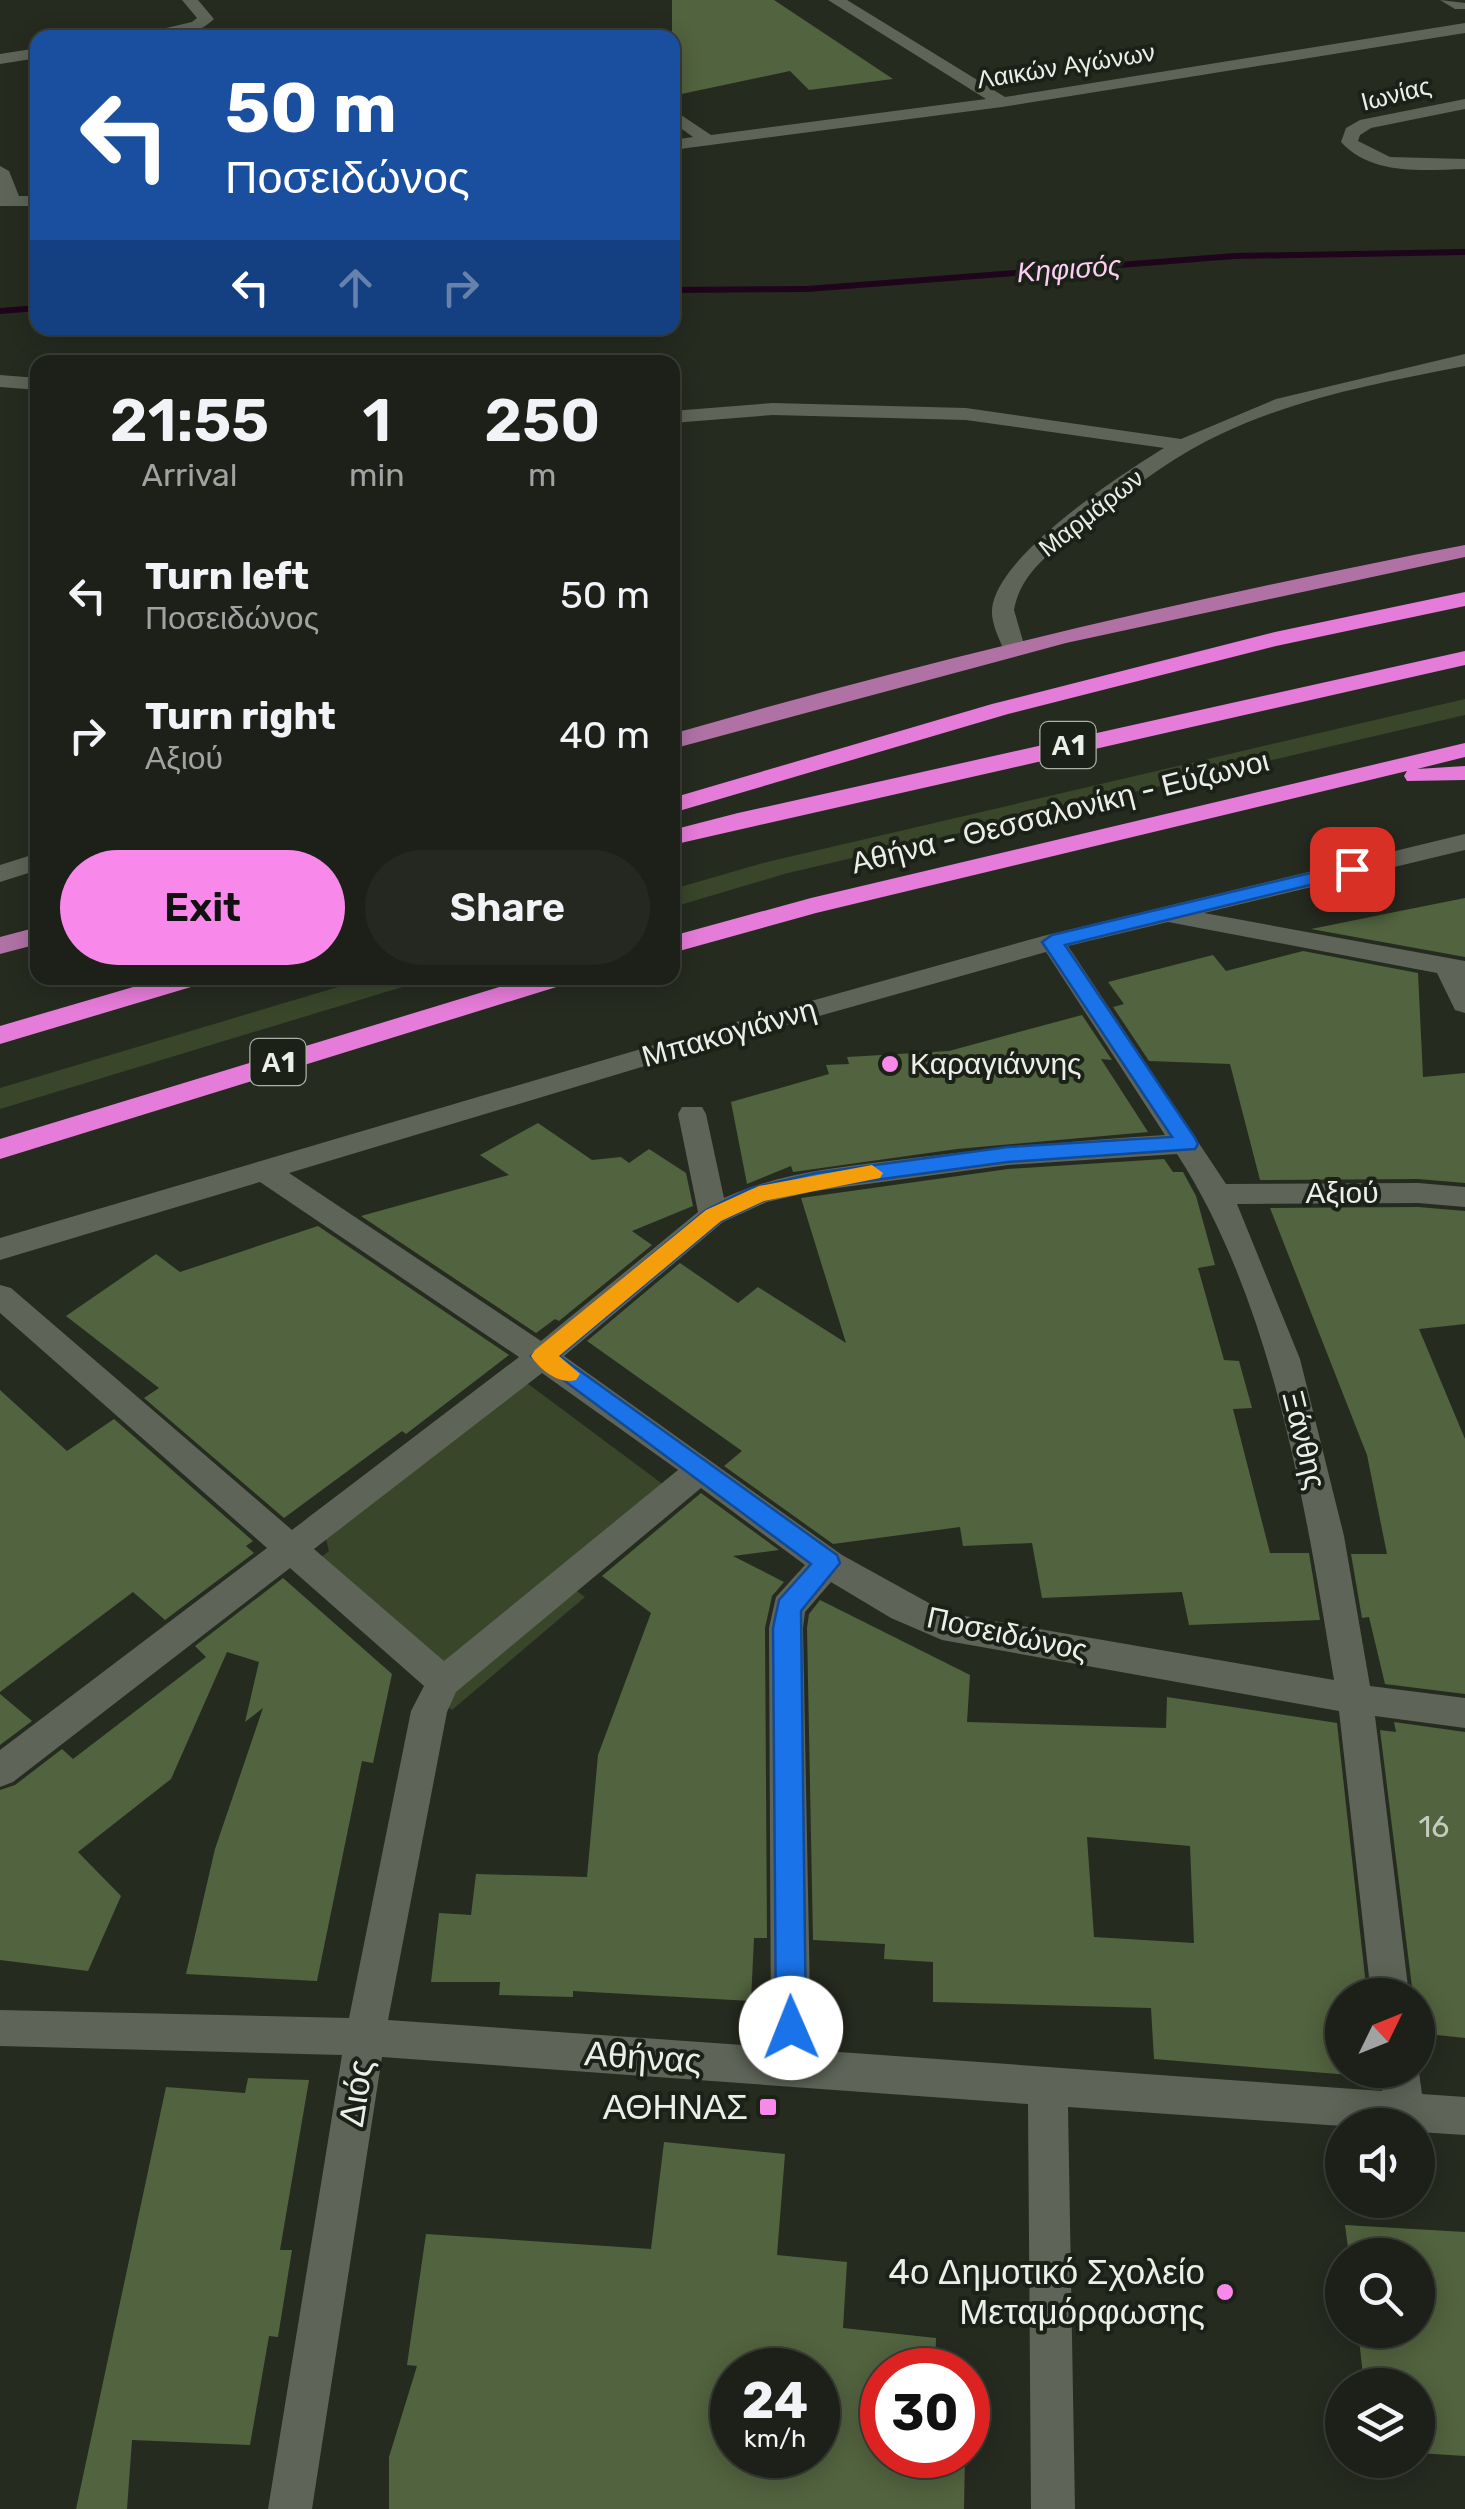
<!DOCTYPE html>
<html lang="en">
<head>
<meta charset="utf-8">
<style>
	body { margin:0; font-family:Rubik,sans-serif; background:#252821; color:#f1f3f6; height:100vh; display:flex; flex-direction:column; font-size:38px; white-space:nowrap }
	* { box-sizing:border-box; margin:0 }
	p { font-size:32px; color:#a0a3a2 }
	.icon { flex:none; width:55px; height:55px; fill:none; stroke:currentColor; stroke-width:2; stroke-linecap:round; stroke-linejoin:round }
	.map { position:relative; flex:1; overflow:hidden }
	.details { position:absolute; left:30px; top:355px; width:650px; height:630px; display:flex; flex-direction:column; background:#1c2018; border-radius:20px; box-shadow:0 5px 25px #0003,0 0 0 2px #3a3e37 }
	.details>* { flex:none }
	.guide { position:absolute; left:30px; top:30px; width:650px; height:305px; border-radius:20px; box-shadow:0 5px 25px #0003,0 0 0 2px #3a3e37; background:#1a4fa0; color:#fff; overflow:hidden }
	.needle { width:65px; rotate:47deg }
	.buttons { position:absolute; left:1325px; top:1978px; display:grid; gap:20px }
	.buttons a { display:grid; place-items:center; width:110px; height:110px; border-radius:50%; background:#1c2018; box-shadow:0 5px 25px #0003,0 0 0 2px #3a3e37; font-size:50px }
	.speed { position:absolute; left:710px; top:2348px; display:flex; gap:20px; font-size:50px; font-weight:700; text-align:center }
	.speed>* { display:grid; place-content:center; width:130px; height:130px; border-radius:50%; background:#1c2018; box-shadow:0 5px 25px #0003,0 0 0 2px #3a3e37; line-height:1 }
	.speed small { font-size:25px; font-weight:400 }
	.speed .limit { border:15px solid #d22; background:#fff; color:#111 }
	.pin { position:absolute; display:grid; place-items:center; width:85px; height:85px; color:#fff; margin:-42px; border-radius:20px; box-shadow:0 5px 15px #0006 }
	.me { position:absolute; width:110px; margin:-55px; rotate:359deg; stroke-linejoin:round; filter:drop-shadow(0 0 8px #0008) }
	.turn { display:flex; align-items:center; gap:35px; height:210px; padding:0 30px; font-size:45px }
	.turn .icon { width:130px; height:130px; stroke-width:2.5 }
	.turn b { display:block; font-size:70px; line-height:85px }
	.lanes { display:flex; align-items:center; height:95px; padding:0 30px; background:#0003; justify-content:center; gap:50px; direction:ltr }
	.lanes .off { opacity:.35 }
	.eta { display:flex; justify-content:space-evenly; align-items:center; height:170px; text-align:center }
	.eta b { font-size:60px; font-weight:600; line-height:70px }
	.action { display:flex; gap:20px; margin-top:auto; padding:20px 30px }
	.action a { flex:1; height:115px; border-radius:60px; background:#f888ea; color:#111; font-size:40px; font-weight:600; line-height:115px; text-align:center }
	.action a+a { background:#252821; color:#f1f3f6 }
	ul { padding:0; list-style:none }
	li { display:flex; align-items:center; gap:30px; height:140px; padding:0 30px }
	li div { flex:1 }
	li b { display:block; font-size:38px }
	li em { font-style:normal }
	.map>svg:first-child { display:block }
	.green { fill:#39462a }
	.lines { fill:none; stroke-linecap:round; stroke-linejoin:round }
	.stream { fill:#1e051b; fill-rule:evenodd }
	.building { fill:#52633f; fill-rule:evenodd }
	.minor { fill:#5e6458; fill-rule:evenodd }
	.major { fill:#b072a5; fill-rule:evenodd }
	.highway { fill:#e67cd9; fill-rule:evenodd }
	.route { fill:#1a73e8; stroke:#114b97; stroke-width:2.5 }
	.slow { fill:#f59e0b }
	.poi-dot { fill:#f888ea; stroke:#1c2117; stroke-width:4 }
	.labels { text-anchor:middle; dominant-baseline:central; stroke-width:8; stroke-linejoin:round; paint-order:stroke }
	.far-street-label { font-size:25px; fill:#ebefe8; stroke:#1c2117 }
	.far-water-label { font-size:28px; font-style:italic; fill:#fccef4; stroke:#1c2117 }
	.shield { fill:#1c2117; stroke:#adb1a9; stroke-width:2.5 }
	.shield-label { font-size:28px; font-weight:bold; fill:#ebefe8 }
	.street-label { font-size:30px; fill:#ebefe8; stroke:#1c2117 }
	.poi-label { font-size:30px; fill:#ebefe8; stroke:#1c2117; text-anchor:start }
	.near-number-label { font-size:30px; fill:#c5ccbe }
	.near-street-label { font-size:35px; fill:#ebefe8; stroke:#1c2117 }
	.near-poi-label { font-size:35px; fill:#ebefe8; stroke:#1c2117; text-anchor:end }
</style>
</head>
<body>
<div class="map">
<svg width="1465" height="2509" viewBox="0 0 1465 2509">
	<rect width="100%" height="100%" fill="#262b20"/>
	<path class="green" d="M 1465,699 L 1465,715 L 788,873 L 673,907 L 673,889 L 767,862 Z
		M 368,978 L 432,978 L 0,1109 L 0,1088 Z
		M 508,1369 L 680,1497 L 573,1588 L 585,1597 L 452,1710 L 300,1574 L 329,1551 L 324,1532 L 307,1518 Z"/>
	<g class="lines">
		<path class="stream" d="M 1465,249 L 1465,255 L 1235,259 L 807,292 L 672,293 L 672,287 L 807,286 L 1235,253 Z
			M 38,305 L 38,311 L 0,314 L 0,308 Z"/>
	</g>
	<path class="building" d="M 672,0 L 774,0 L 893,79 L 809,90 L 790,71 L 672,96 Z
		M 1465,898 L 1465,957 L 1311,929 L 1390,913 Z
		M 1303,951 L 1418,973 L 1423,1077 L 1465,1073 L 1465,1183 L 1418,1179 L 1260,1180 L 1230,1064 L 1149,1061 L 1113,1007 L 1124,1004 L 1108,982 L 1213,955 L 1226,971 Z
		M 1082,1015 L 1112,1060 L 1101,1059 L 1148,1132 L 957,1149 L 793,1172 L 791,1166 L 747,1184 L 731,1102 L 829,1074 L 826,1065 L 849,1064 L 847,1057 L 949,1051 Z
		M 538,1123 L 592,1160 L 621,1157 L 629,1163 L 649,1149 L 686,1173 L 693,1206 L 632,1231 L 652,1245 L 559,1321 L 555,1319 L 536,1333 L 361,1216 L 509,1175 L 480,1155 Z
		M 1164,1159 L 1173,1172 L 1183,1172 L 1196,1196 L 1215,1265 L 1198,1268 L 1224,1360 L 1239,1361 L 1252,1408 L 1233,1409 L 1270,1553 L 1309,1553 L 1320,1620 L 1189,1625 L 1182,1592 L 1042,1598 L 1032,1543 L 963,1546 L 960,1527 L 833,1544 L 724,1466 L 742,1451 L 587,1341 L 680,1263 L 738,1303 L 758,1287 L 846,1343 L 801,1198 L 1008,1169 Z
		M 1418,1207 L 1465,1211 L 1465,1324 L 1419,1329 L 1465,1439 L 1465,1694 L 1385,1684 L 1369,1617 L 1362,1618 L 1351,1554 L 1387,1554 L 1367,1455 L 1270,1208 Z
		M 318,1226 L 509,1355 L 406,1434 L 402,1431 L 284,1518 L 144,1398 L 159,1388 L 66,1316 L 156,1254 L 180,1272 Z
		M 0,1390 L 67,1451 L 114,1419 L 253,1541 L 246,1546 L 254,1553 L 165,1620 L 133,1592 L 0,1692 Z
		M 701,1493 L 779,1550 L 733,1556 L 784,1582 L 772,1596 L 765,1628 L 767,1938 L 754,1938 L 751,2001 L 573,1991 L 573,1997 L 499,1995 L 500,1982 L 431,1982 L 439,1913 L 471,1915 L 476,1874 L 587,1877 L 598,1755 L 651,1613 L 602,1576 Z
		M 283,1578 L 392,1674 L 373,1763 L 362,1761 L 317,1981 L 186,1974 L 215,1849 L 263,1708 L 245,1722 L 259,1662 L 227,1652 L 171,1779 L 78,1852 L 121,1896 L 88,1971 L 0,1960 L 0,1790 L 15,1785 L 62,1749 L 73,1759 L 206,1657 L 195,1646 Z
		M 820,1600 L 970,1675 L 967,1722 L 1166,1728 L 1167,1697 L 1337,1723 L 1367,1995 L 1342,1995 L 1342,2070 L 1362,2070 L 1362,2076 L 1154,2059 L 1151,2008 L 933,2002 L 933,1962 L 884,1959 L 885,1944 L 813,1940 L 807,1628 L 809,1614 ZM 1087,1837 L 1190,1846 L 1194,1943 L 1094,1937 Z
		M 0,1694 L 32,1721 L 0,1745 Z
		M 1394,1722 L 1465,1732 L 1465,2038 L 1418,2033 L 1418,1995 L 1413,1995 L 1380,1730 L 1396,1732 Z
		M 248,2078 L 309,2080 L 280,2250 L 292,2250 L 278,2337 L 269,2336 L 250,2445 L 132,2440 L 127,2509 L 76,2509 L 166,2087 L 245,2093 Z
		M 664,2142 L 785,2154 L 777,2255 L 847,2262 L 843,2328 L 936,2338 L 935,2370 L 882,2370 L 882,2455 L 965,2455 L 964,2509 L 389,2509 L 389,2457 L 417,2366 L 407,2365 L 426,2234 L 651,2249 ZM 732,2370 L 818,2370 L 818,2455 L 732,2455 Z
		M 1345,2225 L 1465,2232 L 1465,2456 L 1418,2453 L 1418,2385 L 1364,2385 L 1358,2330 L 1418,2330 L 1418,2255 L 1349,2255 Z"/>
	<g class="lines">
		<path class="minor" d="M 182,0 L 198,0 L 214,19 C 192,41 151,38 123,38 L 192,22 L 197,18 Z
			M 828,0 L 847,0 L 1005,97 L 1465,23 L 1465,33 L 1002,107 L 672,150 L 672,140 L 693,137 L 672,122 L 672,109 L 711,135 L 986,99 Z
			M 1440,0 L 1465,3 L 1465,9 L 1455,9 Z
			M 570,31 L 580,38 L 563,38 Z
			M 38,48 L 38,58 L 0,64 L 0,54 Z
			M 1465,99 L 1465,109 L 1371,128 L 1360,135 L 1358,141 L 1390,157 L 1465,159 L 1465,169 C 1423,170 1372,176 1341,142 L 1346,128 L 1360,120 Z
			M 0,166 L 9,171 L 19,196 L 38,196 L 38,206 L 0,206 Z
			M 1465,354 L 1465,366 C 1382,382 1297,398 1221,434 C 1171,457 1129,491 1086,524 C 1057,548 1021,570 1014,610 L 1025,648 L 1014,655 L 1003,648 C 997,634 989,618 993,603 C 1006,550 1117,477 1164,448 L 966,420 L 773,415 L 672,423 L 672,411 L 773,403 L 966,408 L 1181,439 L 1276,399 Z
			M 0,375 L 38,378 L 38,390 L 0,387 Z
			M 1465,834 L 1465,850 L 1204,913 L 1465,961 L 1465,1013 L 1455,1010 L 1437,973 L 1168,922 L 1068,946 L 1226,1184 L 1418,1183 L 1465,1187 L 1465,1207 L 1418,1203 L 1237,1204 L 1300,1359 L 1344,1536 L 1370,1686 L 1465,1698 L 1465,1728 L 1375,1716 L 1409,1995 L 1371,1995 L 1339,1711 L 942,1640 L 891,1618 L 831,1582 L 805,1612 L 803,1628 L 811,2050 L 1382,2091 L 1380,2070 L 1418,2070 L 1418,2065 L 1422,2094 L 1465,2097 L 1465,2135 L 1418,2132 L 1418,2125 L 1342,2126 L 1068,2107 L 1075,2509 L 1031,2509 L 1028,2104 L 382,2057 L 312,2509 L 268,2509 L 342,2055 L 0,2046 L 0,2010 L 349,2018 L 411,1711 L 424,1686 L 290,1568 L 13,1782 L 0,1787 L 0,1750 L 267,1548 L 0,1313 L 0,1285 L 11,1288 L 292,1530 L 519,1357 L 260,1182 L 0,1260 L 0,1238 L 668,1041 L 1043,936 ZM 1046,952 L 1165,1135 C 1072,1141 981,1149 889,1161 C 833,1168 776,1174 724,1198 L 706,1114 L 702,1107 L 682,1107 L 678,1114 L 698,1212 L 541,1341 L 289,1173 L 688,1053 ZM 1177,1154 C 1273,1302 1306,1509 1334,1680 L 947,1613 L 842,1555 L 564,1356 L 723,1222 L 767,1202 L 815,1191 L 1008,1165 ZM 542,1373 L 678,1470 L 444,1661 L 314,1549 ZM 701,1488 L 805,1565 L 776,1597 L 769,1628 L 771,2047 L 388,2020 L 447,1712 L 456,1692 Z
			M 38,853 L 38,870 L 0,882 L 0,865 Z"/>
		<path class="major" d="M 1465,545 L 1465,557 L 1066,643 L 672,749 L 672,734 C 934,658 1198,597 1465,545 Z
			M 38,927 L 38,944 L 0,954 L 0,937 Z"/>
		<path class="highway" d="M 1465,592 L 1465,606 L 1276,646 L 1008,714 L 672,813 L 672,798 L 992,704 L 1275,632 Z
			M 1465,651 L 1465,665 L 672,845 L 672,830 L 738,813 Z
			M 1465,743 L 1465,757 L 1417,769 L 1465,766 L 1465,780 L 1407,781 L 1404,776 L 1407,771 L 816,913 L 672,953 L 672,936 L 811,898 Z
			M 164,978 L 205,978 L 201,984 L 0,1044 L 0,1026 Z
			M 529,978 L 570,978 L 566,984 L 0,1159 L 0,1139 Z"/>
	</g>
	<path class="route" d="M 1352,863 L 1359,865 L 1359,873 L 1065,945 L 1195,1138 L 1198,1144 L 1195,1149 L 1008,1162 L 816,1188 L 765,1200 L 721,1221 L 559,1356 L 837,1555 L 840,1563 L 801,1611 L 806,2028 L 801,2038 L 791,2042 L 780,2038 L 776,2028 L 773,1628 L 779,1600 L 811,1564 L 531,1356 L 706,1210 L 751,1188 L 816,1173 L 1008,1147 L 1172,1137 L 1042,942 L 1052,935 Z"/>
	<path class="slow" d="M 872,1165 L 883,1173 L 880,1178 L 764,1201 L 721,1221 L 559,1356 L 580,1374 L 576,1380 C 560,1385 540,1370 531,1356 L 535,1350 L 706,1210 L 759,1186 Z"/>
	<g class="poi-dot">
		<circle cx="890" cy="1064" r="10"/>
		<rect x="758" y="2097" width="20" height="20" rx="5"/>
		<circle cx="1225" cy="2292" r="10"/>
	</g>
	<g class="labels">
		<g class="far-street-label">
			<text transform="translate(1066 66) rotate(-9)">Λαικών Αγώνων</text>
			<text transform="translate(1396 94) rotate(-14)">Ιωνίας</text>
			<text transform="translate(1091 513) rotate(-38)">Μαρμάρων</text>
		</g>
		<g class="far-water-label">
			<text transform="translate(1069 269) rotate(-4)">Κηφισός</text>
		</g>
		<g class="shield">
			<rect x="1040.5" y="722" width="55" height="46" rx="8"/>
			<rect x="250.5" y="1039" width="55" height="46" rx="8"/>
		</g>
		<g class="shield-label">
			<text x="1068" y="745">Α1</text>
			<text x="278" y="1062">Α1</text>
		</g>
		<g class="street-label">
			<text transform="translate(1060 812) rotate(-14)">Αθήνα - Θεσσαλονίκη - Εύζωνοι</text>
			<text transform="translate(729 1033) rotate(-16)">Μπακογιάννη</text>
			<text x="1342" y="1193">Αξιού</text>
			<text transform="translate(1304 1440) rotate(76)">Ξάνθης</text>
			<text transform="translate(1007 1634) rotate(12)">Ποσειδώνος</text>
		</g>
		<g class="poi-label">
			<text x="910" y="1064">Καραγιάννης</text>
		</g>
		<g class="near-number-label">
			<text x="1434" y="1827">16</text>
		</g>
		<g class="near-street-label">
			<text transform="translate(643 2057) rotate(4)">Αθήνας</text>
			<text transform="translate(356 2093) rotate(-81)">Διός</text>
		</g>
		<g class="near-poi-label">
			<text x="748" y="2107">ΑΘΗΝΑΣ</text>
			<text x="1205" y="2272">4ο Δημοτικό Σχολείο<tspan x="1205" dy="40">Μεταμόρφωσης</tspan></text>
		</g>
	</g>
</svg>
<div class="buttons">
<a><svg class="needle" viewBox="-14 -14 28 28"><path d="M0-13l5 13h-10z" fill="#e53935"/><path d="M0 13l5-13h-10z" fill="#a0a3a2"/></svg></a>
<a><svg class="icon" aria-label="sound" viewBox="0 0 24 24"><path d="M4 9h4l5-4v14l-5-4H4zM17 9q2 3 0 6"/></svg></a>
<a><svg class="icon" aria-label="search" viewBox="0 0 24 24"><circle cx="10" cy="10" r="6"/><path d="M15 15l6 6"/></svg></a>
<a><svg class="icon" aria-label="layers" viewBox="0 0 24 24"><path d="M12 4l9 5-9 5-9-5zM3 14l9 5 9-5"/></svg></a>
</div>
<div class="speed"><div>24<small>km/h</small></div><div class="limit">30</div></div>
<div class="pin" style="left:1352px;top:869px;background:#d93025"><svg class="icon" aria-label="arrive" viewBox="0 0 24 24"><path d="M6 21V4h12l-3 4 3 4H6"/></svg></div>
<svg class="me" style="left:791px;top:2028px" viewBox="-20 -20 40 40"><circle r="19" fill="#fff"/><path d="M0-13L10 11 0 6-10 11z" fill="#1a73e8"/></svg>
<div class="guide">
<div class="turn"><svg class="icon" aria-label="left" viewBox="0 0 24 24"><path d="M17 20v-9H6M10 6l-5 5 5 5"/></svg><div><b>50 m</b>Ποσειδώνος</div></div>
<div class="lanes"><svg class="icon" aria-label="left" viewBox="0 0 24 24"><path d="M17 20v-9H6M10 6l-5 5 5 5"/></svg><svg class="icon off" aria-label="ahead" viewBox="0 0 24 24"><path d="M12 20V5M6 11l6-6 6 6"/></svg><svg class="icon off" aria-label="right" viewBox="0 0 24 24"><path d="M7 20v-9h11M14 6l5 5-5 5"/></svg></div>
</div>
<section class="details">
<div class="eta">
<div><b>21:55</b><p>Arrival</p></div>
<div><b>1</b><p>min</p></div>
<div><b>250</b><p>m</p></div>
</div>
<ul>
<li><svg class="icon" aria-label="left" viewBox="0 0 24 24"><path d="M17 20v-9H6M10 6l-5 5 5 5"/></svg><div><b>Turn left</b><p>Ποσειδώνος</p></div><em>50 m</em></li>
<li><svg class="icon" aria-label="right" viewBox="0 0 24 24"><path d="M7 20v-9h11M14 6l5 5-5 5"/></svg><div><b>Turn right</b><p>Αξιού</p></div><em>40 m</em></li>
</ul>
<div class="action"><a>Exit</a><a>Share</a></div>
</section>
</div>
</body>
</html>
